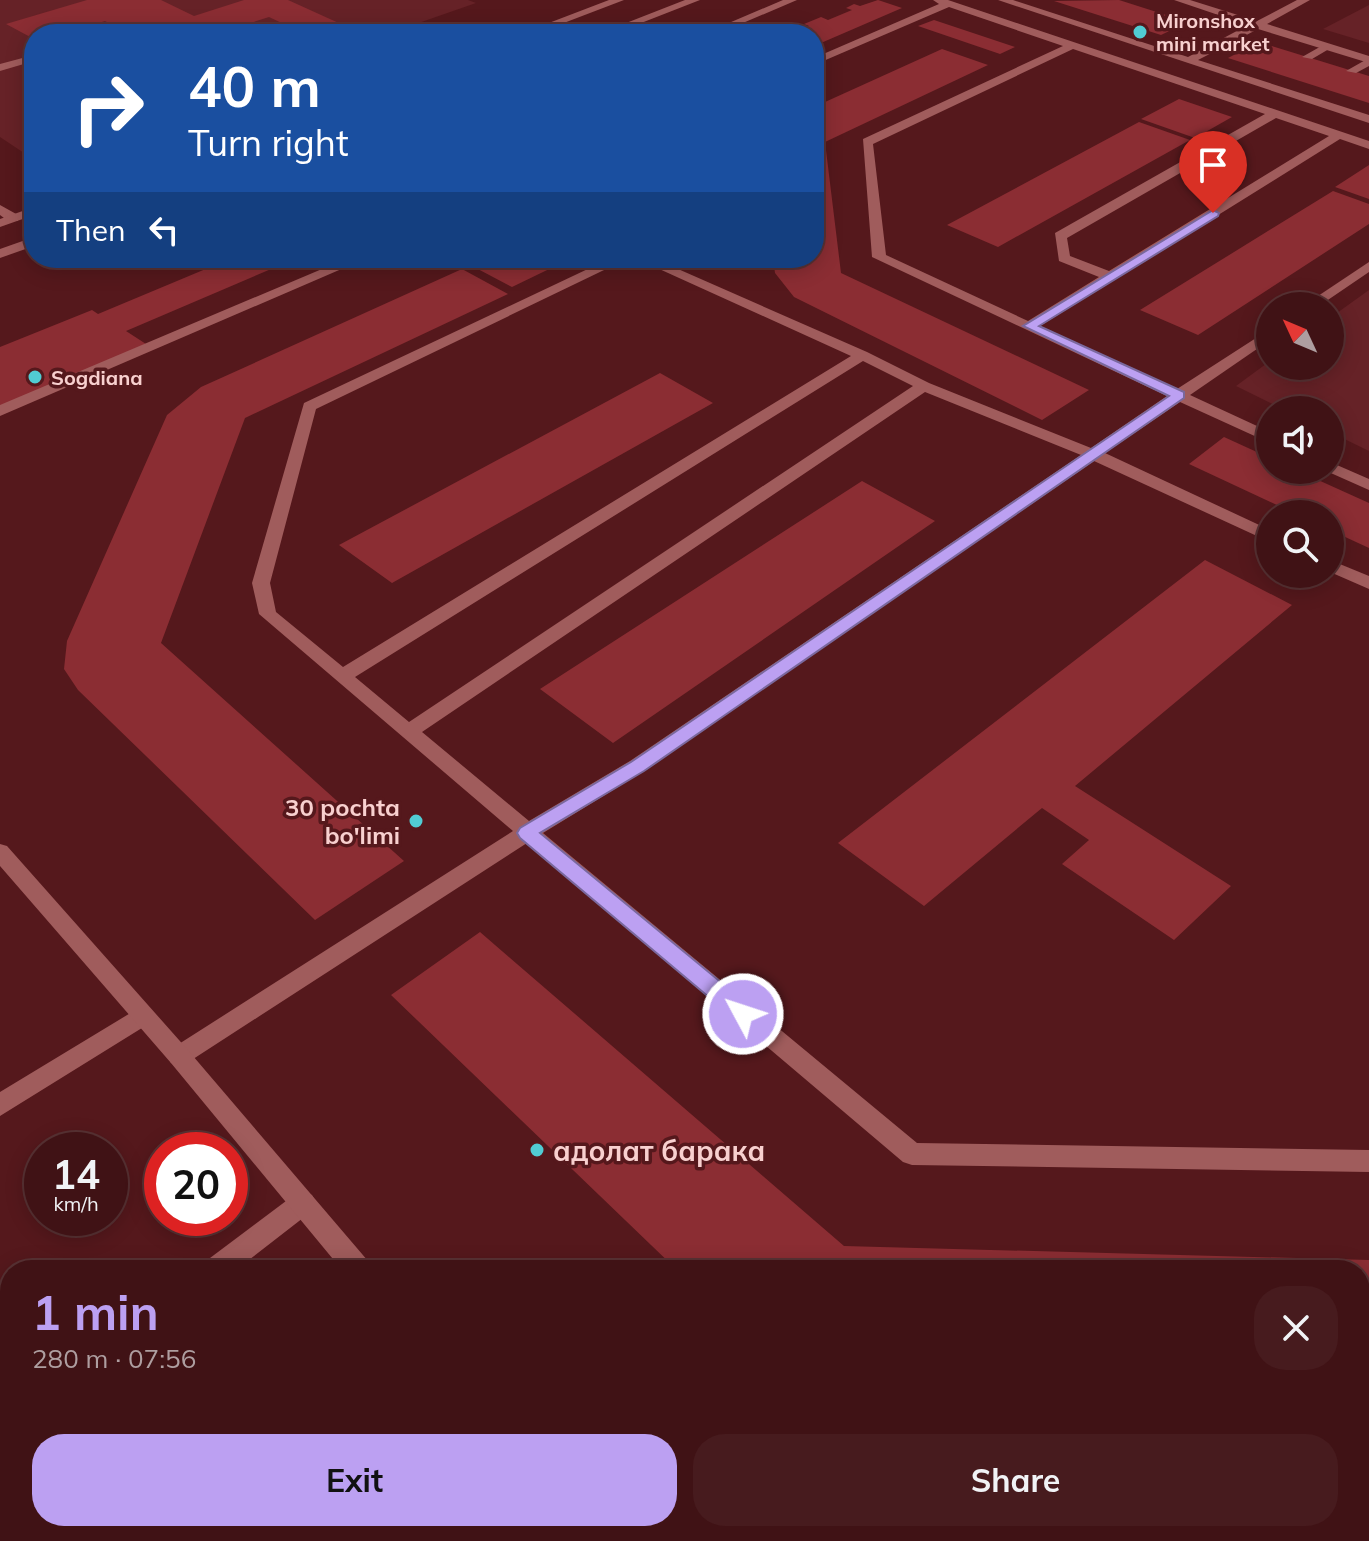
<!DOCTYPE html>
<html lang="en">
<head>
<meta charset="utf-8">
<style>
	body { margin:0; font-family:Mulish,sans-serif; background:#471b1e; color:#f1f3f6; height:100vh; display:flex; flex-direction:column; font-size:30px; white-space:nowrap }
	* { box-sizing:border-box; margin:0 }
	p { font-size:26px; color:#ae9ea0 }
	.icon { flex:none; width:44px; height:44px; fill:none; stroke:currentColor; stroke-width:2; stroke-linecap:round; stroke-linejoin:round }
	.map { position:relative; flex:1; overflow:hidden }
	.sheet { position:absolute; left:0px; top:1260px; width:1370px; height:282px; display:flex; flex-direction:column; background:#401215; border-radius:32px 32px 0 0; box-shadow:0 4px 20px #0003,0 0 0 2px #593234 }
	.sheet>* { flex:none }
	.top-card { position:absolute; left:24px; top:24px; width:800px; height:244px; border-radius:32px; box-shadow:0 4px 20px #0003,0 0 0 2px #593234; background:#1a4fa0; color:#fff; overflow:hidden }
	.needle { width:52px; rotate:314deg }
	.controls { position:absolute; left:1256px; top:292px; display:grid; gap:16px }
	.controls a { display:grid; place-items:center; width:88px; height:88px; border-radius:50%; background:#401215; box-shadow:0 4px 20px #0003,0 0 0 2px #593234; font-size:40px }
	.speed { position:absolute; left:24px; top:1132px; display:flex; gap:16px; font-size:40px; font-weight:700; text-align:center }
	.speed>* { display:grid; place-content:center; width:104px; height:104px; border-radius:50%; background:#401215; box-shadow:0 4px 20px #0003,0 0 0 2px #593234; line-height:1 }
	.speed small { font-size:20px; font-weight:400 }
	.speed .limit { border:12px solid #d22; background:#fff; color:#111 }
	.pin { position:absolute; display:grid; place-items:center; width:68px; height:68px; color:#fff; margin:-82px -34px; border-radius:50% 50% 50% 0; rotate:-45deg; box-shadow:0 0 8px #0007 }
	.pin .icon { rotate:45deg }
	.me { position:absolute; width:88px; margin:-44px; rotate:310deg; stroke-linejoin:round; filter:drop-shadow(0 0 6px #0008) }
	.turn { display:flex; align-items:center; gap:28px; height:168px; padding:0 32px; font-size:36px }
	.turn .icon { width:104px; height:104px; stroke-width:2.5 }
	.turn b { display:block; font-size:56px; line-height:68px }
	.then { display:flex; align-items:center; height:76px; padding:0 32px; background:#0003; gap:16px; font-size:30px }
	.round { display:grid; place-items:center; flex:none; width:84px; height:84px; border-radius:32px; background:#471b1e }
	.headline { display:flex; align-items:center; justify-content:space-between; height:136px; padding:0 32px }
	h1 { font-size:48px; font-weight:700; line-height:60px; color:#bca0f2 }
	.button { display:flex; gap:16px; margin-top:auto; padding:16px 32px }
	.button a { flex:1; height:92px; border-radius:32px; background:#bca0f2; color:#111; font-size:32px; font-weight:700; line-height:92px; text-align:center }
	.button a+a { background:#471b1e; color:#f1f3f6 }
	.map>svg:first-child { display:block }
	.built { fill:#662227 }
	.building { fill:#8b2d33 }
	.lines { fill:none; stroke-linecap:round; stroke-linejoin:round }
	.service { fill:#a05c5c; fill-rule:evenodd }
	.pedestrian { fill:#a05c5c; fill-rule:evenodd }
	.minor { fill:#a05c5c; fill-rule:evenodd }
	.tertiary { fill:#a05c5c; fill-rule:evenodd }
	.secondary { fill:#a05c5c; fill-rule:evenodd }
	.route { fill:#bca0f2; stroke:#7a689d; stroke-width:2 }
	.poi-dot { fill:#51ccd3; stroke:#55181c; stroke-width:3 }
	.labels { text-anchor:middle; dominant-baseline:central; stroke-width:7; stroke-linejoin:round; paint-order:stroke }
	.far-poi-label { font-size:20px; font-weight:bold; fill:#f8d0cf; stroke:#55181c; text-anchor:start }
	.poi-label { font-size:24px; font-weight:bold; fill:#f8d0cf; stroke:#55181c; text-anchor:end }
	.near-poi-label { font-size:28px; font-weight:bold; fill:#f8d0cf; stroke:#55181c; text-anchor:start }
</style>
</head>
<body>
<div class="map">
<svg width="1369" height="1541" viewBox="0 0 1369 1541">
	<rect width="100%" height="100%" fill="#55181c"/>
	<path class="built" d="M 0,0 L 468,0 L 476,3 L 387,34 L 34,34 L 34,156 L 30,157 L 0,137 Z
		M 1369,5 L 1369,43 L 1323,29 Z
		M 1369,290 L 1369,451 L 1330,432 L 1330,410 L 1285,410 L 1236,386 L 1270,361 L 1270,366 L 1330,366 L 1330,318 Z"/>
	<path class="building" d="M 87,0 L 161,0 L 194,16 L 244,0 L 288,0 L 363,34 L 305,34 L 269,17 L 216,34 L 130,34 L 105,21 L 63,34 L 34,34 L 34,39 L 6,24 Z
		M 878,0 L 902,8 L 814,46 L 814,34 L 791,34 L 809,26 L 804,24 L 821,17 L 828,20 L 852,10 L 846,8 L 854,4 L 860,6 Z
		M 1054,1 L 1119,0 L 1188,22 L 1161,35 Z
		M 934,20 L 1015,47 L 1000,54 L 918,26 Z
		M 1259,42 L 1369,76 L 1369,103 L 1228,58 Z
		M 942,49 L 988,65 L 825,142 L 841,273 L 1089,390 L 1042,420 L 794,297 L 775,273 L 773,258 L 814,258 L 814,107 Z
		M 1179,99 L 1232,117 L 1195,138 L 1141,119 Z
		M 1139,122 L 1190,140 L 998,247 L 947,225 Z
		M 1369,165 L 1369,199 L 1335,187 Z
		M 1333,191 L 1369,204 L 1369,224 L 1198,335 L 1140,310 Z
		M 232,258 L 297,258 L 126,331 L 146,344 L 0,407 L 0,347 L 92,310 L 98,314 Z
		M 457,258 L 572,258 L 512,287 Z
		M 462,269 L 508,294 L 245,418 L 161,643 L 404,861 L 315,920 L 78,690 L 64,669 L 67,641 L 167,415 L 201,387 Z
		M 660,373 L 713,403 L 392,583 L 339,545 Z
		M 1224,437 L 1270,458 L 1270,470 L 1296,470 L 1369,503 L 1369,548 L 1330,530 L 1330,514 L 1296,514 L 1189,464 Z
		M 862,481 L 935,521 L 613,743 L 540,689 Z
		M 1205,560 L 1292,605 L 1075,786 L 1231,886 L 1174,940 L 1062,864 L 1089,840 L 1042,808 L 924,906 L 838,843 Z
		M 480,932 L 844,1246 L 1369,1260 L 1369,1390 L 1360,1390 L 1360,1270 L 677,1270 L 391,995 Z
		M 1171,1532 L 1226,1532 L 1236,1541 L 1164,1541 Z"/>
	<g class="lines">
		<path class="service" d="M 783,0 L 797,0 L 717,34 L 703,34 Z
			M 933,0 L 948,0 L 1369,141 L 1369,149 L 1340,139 L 1040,326 L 1177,389 L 1270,329 L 1270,340 L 1190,395 L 1270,432 L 1270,443 L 1180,402 L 1105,453 L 1270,530 L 1270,542 L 1094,461 L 644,771 L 543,833 L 917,1143 L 1369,1150 L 1369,1172 L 912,1165 L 903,1162 L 527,843 L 187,1063 L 179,1066 L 171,1063 L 167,1056 L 171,1049 L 513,831 L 259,614 L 252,583 L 304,403 L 611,258 L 629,258 L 316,409 L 270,583 L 276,612 L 343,667 L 851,356 L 635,258 L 653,258 L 867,352 L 929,383 L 1091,448 L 1167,396 L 872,257 L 863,139 L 1063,46 L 949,7 L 814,65 L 814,58 L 939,4 ZM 1073,49 L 1265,114 L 1055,233 L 1059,261 L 1099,277 L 1028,321 L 886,255 L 873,144 ZM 1276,118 L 1329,136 L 1109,271 L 1070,256 L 1067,238 ZM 863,361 L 913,386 L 409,722 L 355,677 ZM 925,392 L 1081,455 L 630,761 L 529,821 L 422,732 Z
			M 998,0 L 1013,0 L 1188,57 L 1248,25 L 1174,0 L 1190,0 L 1257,21 L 1297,0 L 1310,0 L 1267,24 L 1369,56 L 1369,63 L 1258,29 L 1198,60 L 1369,115 L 1369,123 Z
			M 30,56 L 34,57 L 34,61 L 0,71 L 0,64 Z
			M 348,258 L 367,258 L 0,416 L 0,405 Z
			M 1369,262 L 1369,272 L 1319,306 L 1303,306 Z
			M 1330,462 L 1369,479 L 1369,490 L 1324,470 L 1330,470 Z
			M 1330,560 L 1369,576 L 1369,589 L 1330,572 Z
			M 142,1006 L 150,1009 L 154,1016 L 150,1023 L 0,1116 L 0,1092 Z"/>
		<path class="pedestrian" d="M 1325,44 L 1330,47 L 1329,49 L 1312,59 L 1302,57 Z
			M 1369,58 L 1369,66 L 1356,73 L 1346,71 Z"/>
		<path class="minor" d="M 0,205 L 18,215 L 18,221 L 8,221 L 0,215 Z
			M 303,1191 L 312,1195 L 316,1203 L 312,1211 L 236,1270 L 202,1270 L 206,1261 L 294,1195 Z
			M 10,1411 L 10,1443 L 0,1447 L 0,1415 Z
			M 88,1532 L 118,1532 L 115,1541 L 85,1541 Z"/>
		<path class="tertiary" d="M 0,844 L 7,846 L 187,1049 L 368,1261 L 372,1270 L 342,1270 L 171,1063 L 0,866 Z
			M 562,1532 L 595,1532 L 599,1541 L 566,1541 Z"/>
		<path class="secondary" d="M 609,0 L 624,0 L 535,34 L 520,34 Z
			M 685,0 L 700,0 L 613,34 L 598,34 Z
			M 34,207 L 34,215 L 0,227 L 0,219 Z
			M 34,237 L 34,246 L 0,258 L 0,249 Z"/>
	</g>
	<path class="route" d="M 1213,210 L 1219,213 L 1218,216 L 1039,326 L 1184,392 L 1184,398 L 644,771 L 540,833 L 751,1007 L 754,1014 L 751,1020 L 743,1022 L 736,1020 L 520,838 L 517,833 L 520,828 L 631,762 L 1169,396 L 1023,326 Z"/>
	<g class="poi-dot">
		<circle cx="1140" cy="32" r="8"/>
		<circle cx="35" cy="377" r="8"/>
		<circle cx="416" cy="821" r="8"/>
		<circle cx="537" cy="1150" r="8"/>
	</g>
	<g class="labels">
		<g class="far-poi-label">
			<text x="1156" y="20">Mironshox<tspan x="1156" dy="23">mini market</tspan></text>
			<text x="51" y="377">Sogdiana</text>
		</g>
		<g class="poi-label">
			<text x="400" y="807">30 pochta<tspan x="400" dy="28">bo'limi</tspan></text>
		</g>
		<g class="near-poi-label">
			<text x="553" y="1150">адолат барака</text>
		</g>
	</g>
</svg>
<div class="controls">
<a><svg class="needle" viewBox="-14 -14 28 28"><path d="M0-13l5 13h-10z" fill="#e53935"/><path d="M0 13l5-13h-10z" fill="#ae9ea0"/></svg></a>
<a><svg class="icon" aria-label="sound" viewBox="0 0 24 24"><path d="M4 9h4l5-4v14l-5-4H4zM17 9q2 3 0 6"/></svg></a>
<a><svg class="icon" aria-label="search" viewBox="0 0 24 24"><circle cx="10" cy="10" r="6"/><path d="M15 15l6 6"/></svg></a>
</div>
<div class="speed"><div>14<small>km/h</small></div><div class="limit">20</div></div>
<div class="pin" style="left:1213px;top:213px;background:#d93025"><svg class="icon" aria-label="arrive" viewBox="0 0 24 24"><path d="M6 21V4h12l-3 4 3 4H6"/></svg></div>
<svg class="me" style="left:743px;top:1014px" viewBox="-20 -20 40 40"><circle r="17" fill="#bca0f2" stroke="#fff" stroke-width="3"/><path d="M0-11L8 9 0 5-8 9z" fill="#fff"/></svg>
<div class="top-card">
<div class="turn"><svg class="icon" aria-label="right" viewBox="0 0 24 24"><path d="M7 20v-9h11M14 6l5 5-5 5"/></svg><div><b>40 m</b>Turn right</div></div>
<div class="then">Then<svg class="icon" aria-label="left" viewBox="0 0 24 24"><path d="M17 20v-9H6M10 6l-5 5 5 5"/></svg></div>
</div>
<section class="sheet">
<div class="headline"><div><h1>1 min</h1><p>280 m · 07:56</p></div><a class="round"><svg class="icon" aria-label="close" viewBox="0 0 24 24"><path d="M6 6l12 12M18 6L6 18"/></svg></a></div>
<div class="button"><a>Exit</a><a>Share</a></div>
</section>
</div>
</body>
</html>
